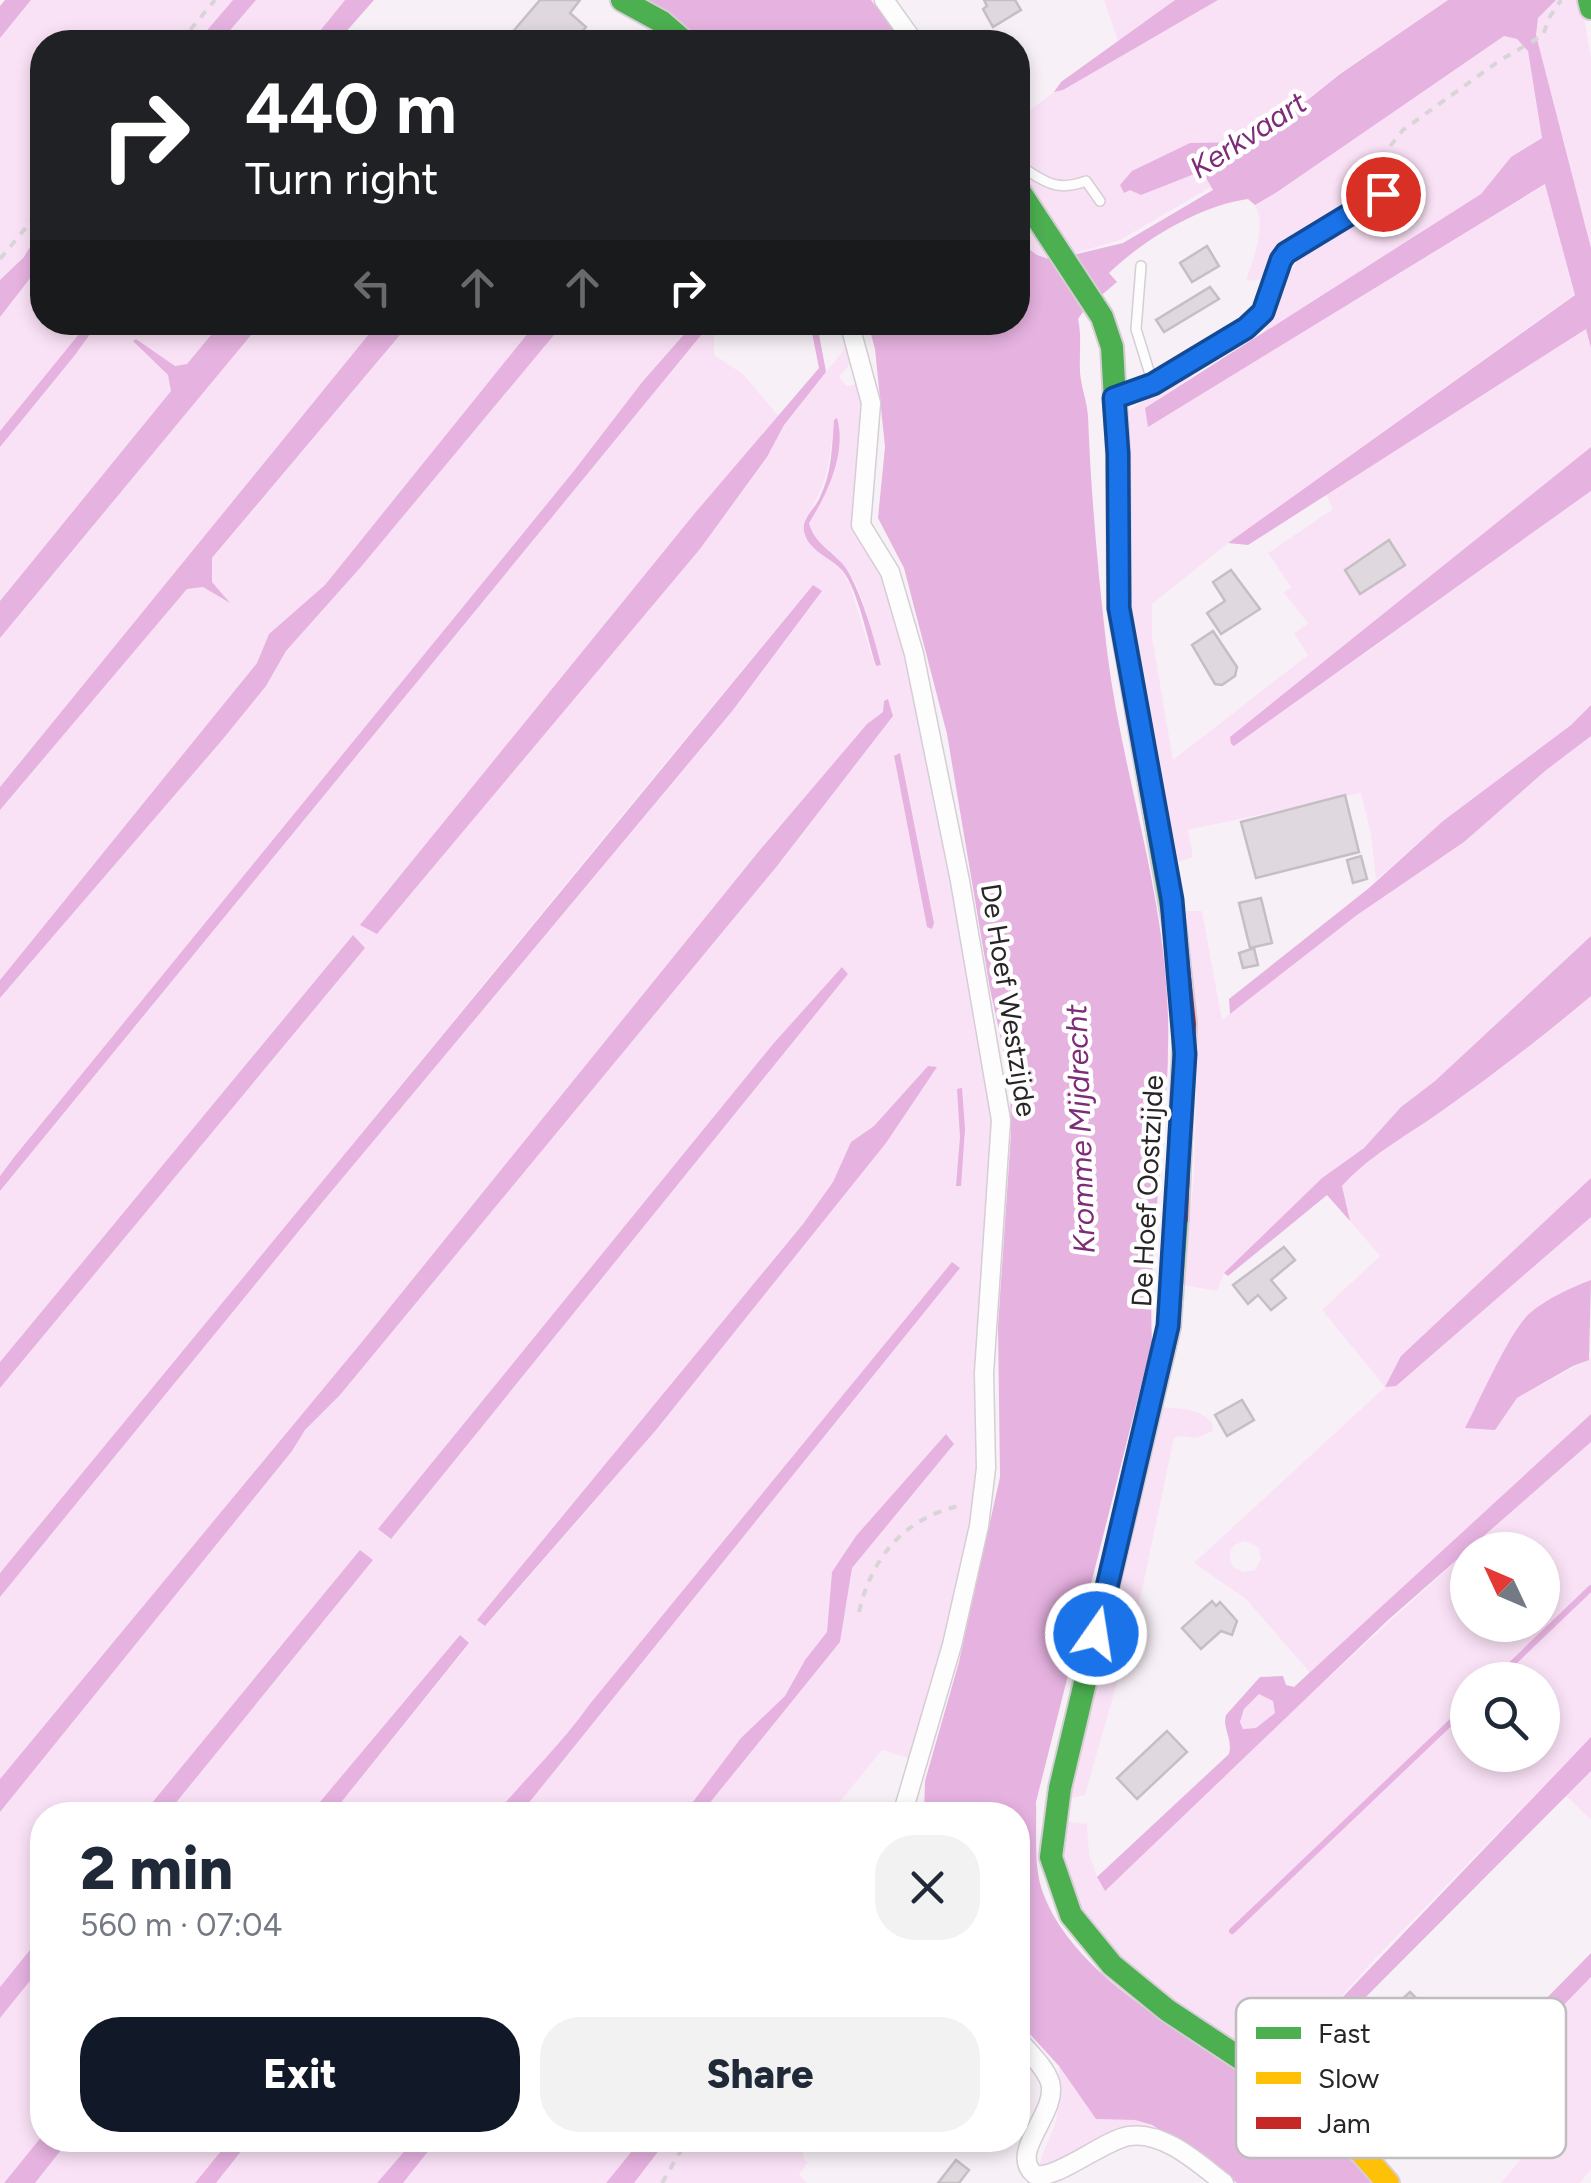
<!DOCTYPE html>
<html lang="en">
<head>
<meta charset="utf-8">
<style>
	body { margin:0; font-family:Figtree,sans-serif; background:#f2f2f3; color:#1f2937; height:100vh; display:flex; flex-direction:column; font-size:38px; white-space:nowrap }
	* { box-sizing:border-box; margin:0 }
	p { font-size:32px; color:#747a83 }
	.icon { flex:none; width:55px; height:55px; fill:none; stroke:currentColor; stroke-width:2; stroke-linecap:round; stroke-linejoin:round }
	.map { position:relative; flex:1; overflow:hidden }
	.panel { position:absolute; left:30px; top:1802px; width:1000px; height:350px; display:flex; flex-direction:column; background:#fff; border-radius:40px; box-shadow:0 5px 15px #0003 }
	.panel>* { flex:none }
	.guide { position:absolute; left:30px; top:30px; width:1000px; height:305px; border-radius:40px; box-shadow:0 5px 15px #0003; background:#202124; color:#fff; overflow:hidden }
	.needle { width:65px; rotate:314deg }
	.tools { position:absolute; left:1450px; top:1532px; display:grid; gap:20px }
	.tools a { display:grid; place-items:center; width:110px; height:110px; border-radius:50%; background:#fff; box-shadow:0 5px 15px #0003; font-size:50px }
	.pin { position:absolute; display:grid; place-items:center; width:85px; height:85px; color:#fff; margin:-42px; border:5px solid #fff; border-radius:50%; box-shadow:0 2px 10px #0007 }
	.me { position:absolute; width:110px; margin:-55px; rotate:13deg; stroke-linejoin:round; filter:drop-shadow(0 0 8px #0008) }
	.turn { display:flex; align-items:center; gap:35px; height:210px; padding:0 50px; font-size:45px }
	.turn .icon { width:130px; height:130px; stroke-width:2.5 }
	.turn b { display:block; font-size:70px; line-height:85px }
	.lanes { display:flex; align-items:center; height:95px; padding:0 50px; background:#0003; justify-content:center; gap:50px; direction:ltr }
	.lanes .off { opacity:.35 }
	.round { display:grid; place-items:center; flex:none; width:105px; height:105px; border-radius:40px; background:#f2f2f3 }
	.headline { display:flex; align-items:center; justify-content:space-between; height:170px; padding:0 50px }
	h1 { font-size:60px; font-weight:800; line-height:75px }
	.action { display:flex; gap:20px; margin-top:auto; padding:20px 50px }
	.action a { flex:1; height:115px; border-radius:40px; background:#111827; color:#fff; font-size:40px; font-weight:800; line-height:115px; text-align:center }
	.action a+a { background:#f2f2f3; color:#1f2937 }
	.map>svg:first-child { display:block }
	.green { fill:#fae2f6; fill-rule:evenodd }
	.water { fill:#e6b2e0; fill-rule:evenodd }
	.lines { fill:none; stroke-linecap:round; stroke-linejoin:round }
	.stream { stroke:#e6b2e0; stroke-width:6 }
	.building { fill:#dfd8de; stroke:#c5bfc4; stroke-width:2.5 }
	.lane-casing { stroke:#d5ced4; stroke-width:12 }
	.street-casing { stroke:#d5ced4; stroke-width:21 }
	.fast-casing { stroke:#d5ced4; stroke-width:26 }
	.slow-casing { stroke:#d5ced4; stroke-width:26 }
	.jam-casing { stroke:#d5ced4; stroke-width:26 }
	.path { stroke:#d8d5d7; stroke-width:4; stroke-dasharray:8 8; stroke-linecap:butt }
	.lane { stroke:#fefdfe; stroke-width:9 }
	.street { stroke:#fefdfe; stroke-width:18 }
	.fast { stroke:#4caf50; stroke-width:22 }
	.slow { stroke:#ffc107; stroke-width:22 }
	.jam { stroke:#c62828; stroke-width:22 }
	.route-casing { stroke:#114b97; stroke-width:25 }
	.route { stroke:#1a73e8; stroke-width:18 }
	.labels { text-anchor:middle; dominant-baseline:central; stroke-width:9; stroke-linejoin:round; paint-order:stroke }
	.street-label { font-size:28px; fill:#292428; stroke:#fff }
	.water-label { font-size:30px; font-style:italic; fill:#7e2c78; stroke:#fff }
	.key { fill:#fff; stroke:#bfbdbe; stroke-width:2.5 }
	.key-label { font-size:28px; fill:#292428 }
</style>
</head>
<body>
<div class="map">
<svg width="1591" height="2183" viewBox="0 0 1591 2183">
	<rect width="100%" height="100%" fill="#f8f0f7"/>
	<path class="green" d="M 31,0 L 233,0 L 197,42 L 42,42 L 42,226 L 24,257 L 0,280 L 0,38 Z
		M 256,0 L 345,0 L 311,42 L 220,42 Z
		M 1104,0 L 1175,0 L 1118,41 Z
		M 1218,0 L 1448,0 L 1340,73 L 1265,134 L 1242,142 L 1190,143 L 1130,189 L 1141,195 L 1194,171 L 1202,171 L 1211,187 L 1120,240 L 1072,254 L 1018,172 L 1018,119 L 1054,92 L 1063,90 Z
		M 1556,0 L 1581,0 L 1591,58 L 1591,248 L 1536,35 L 1538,18 Z
		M 1504,36 L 1517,39 L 1528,51 L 1542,138 L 1511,157 L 1481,194 L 1264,332 L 1275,298 L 1296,263 L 1285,237 L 1272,257 L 1266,279 L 1246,281 C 1253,258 1267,227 1255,205 Z
		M 1546,184 L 1575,294 L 1228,543 L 1152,604 L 1152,637 L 1173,760 L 1308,655 L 1294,634 L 1308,623 L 1284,593 L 1291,587 L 1268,553 L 1333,509 L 1326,495 L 1587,328 L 1591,348 L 1591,447 L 1230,738 L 1231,744 L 1367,652 L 1591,491 L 1591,705 L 1571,725 L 1443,821 L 1376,880 L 1371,834 L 1361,793 L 1188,830 L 1193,857 L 1175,863 L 1124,583 L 1127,412 L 1189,370 L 1192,377 L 1145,408 L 1149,426 Z
		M 1018,203 L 1052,260 L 1037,255 L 1018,241 Z
		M 42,263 L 42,322 L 88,323 L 0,431 L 0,317 Z
		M 98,323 L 221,323 L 189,363 L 175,366 L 136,339 L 134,340 L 168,375 L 171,391 L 0,601 L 0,447 L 75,355 Z
		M 261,323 L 378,323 L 0,787 L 0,638 Z
		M 410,323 L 537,323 L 325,586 L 269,634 L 257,663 L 0,980 L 0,810 L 187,589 L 203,587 L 227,600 L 212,582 L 212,559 Z
		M 564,323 L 695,323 L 643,381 L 573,472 L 0,1176 L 0,998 L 223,739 L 266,686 L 286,651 L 360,568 Z
		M 711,323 L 714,323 L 714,355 L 743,374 L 780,418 L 695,513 L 376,934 L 700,549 L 767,457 L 784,425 L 850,342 L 854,359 L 839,377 L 846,386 L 858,384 L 863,398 L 853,524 L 887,583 L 918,687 L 998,1108 L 986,1469 L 950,1631 L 912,1759 L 882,1750 L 829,1815 L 700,1815 L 840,1642 L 852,1568 L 954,1444 L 832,1572 L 827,1632 L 805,1660 L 785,1696 L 741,1738 L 683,1815 L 519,1815 L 959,1269 L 952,1262 L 589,1705 C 561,1745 526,1777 495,1815 L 331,1815 L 469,1644 L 460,1635 L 309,1815 L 166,1815 L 373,1560 L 361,1551 L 142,1815 L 42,1815 L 42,1935 L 0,1987 L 0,1812 L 292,1451 L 305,1430 L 340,1395 L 777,866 L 893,716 L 888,700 L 883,712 L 867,725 L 759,851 L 361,1343 L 0,1779 L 0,1597 L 320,1205 L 733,710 L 822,592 L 813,585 C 539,912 273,1245 0,1573 L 0,1388 L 364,948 L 352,936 L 0,1362 L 0,1191 ZM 834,420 C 832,465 835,485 809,523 C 814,544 831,551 844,566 C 861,584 876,641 880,665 L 875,666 L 849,583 L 842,570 L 811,545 L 805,519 C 827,487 831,458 834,420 ZM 900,754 L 934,923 L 927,926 L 894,757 ZM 842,967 L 848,974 L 390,1539 L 379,1529 L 773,1044 ZM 936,1067 L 886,1143 L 656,1430 L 486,1626 L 478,1620 L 803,1224 L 833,1182 L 851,1142 L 874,1126 Z
		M 1591,736 L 1591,936 L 1435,1081 L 1401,1107 L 1364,1148 L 1322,1178 L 1224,1273 L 1217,1291 L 1183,1285 L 1194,1176 L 1197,1031 L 1182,911 L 1202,911 L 1222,1020 L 1357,915 L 1464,842 L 1545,771 Z
		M 1591,996 L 1591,1178 L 1401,1356 L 1396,1385 L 1591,1217 L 1591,1280 C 1503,1315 1508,1346 1495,1430 L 1517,1398 L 1591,1358 L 1591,1414 L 1310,1673 L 1246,1599 L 1194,1563 L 1385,1387 L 1322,1310 L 1380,1256 L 1350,1221 L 1342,1185 C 1369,1156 1403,1138 1436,1115 C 1489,1078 1541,1038 1591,996 ZM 1245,1541 L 1259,1548 L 1261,1559 L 1255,1570 L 1243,1572 L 1233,1567 L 1229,1555 L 1234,1545 Z
		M 1159,1407 C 1180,1409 1197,1407 1212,1422 L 1213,1431 L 1196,1438 L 1179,1436 L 1174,1438 L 1138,1609 L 1085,1795 L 1068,1799 Z
		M 1591,1442 L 1591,1737 L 1373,1961 L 1271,2076 C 1212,2032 1069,1943 1058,1867 C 1056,1853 1061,1835 1063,1821 L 1087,1824 L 1089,1854 L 1101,1886 L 1468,1550 L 1468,1625 L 1542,1625 L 1542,1550 L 1468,1550 ZM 1468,1680 L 1542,1680 L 1542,1755 L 1468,1755 Z
		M 1260,1694 L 1273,1701 L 1275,1713 L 1256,1728 L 1243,1729 L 1240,1723 L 1244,1709 Z
		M 1591,1771 L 1591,1820 L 1566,1796 Z
		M 42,1966 L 42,2136 L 4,2183 L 0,2183 L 0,2018 Z
		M 1591,1977 L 1591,2169 L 1580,2183 L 1501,2183 L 1566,2104 L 1515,2054 Z
		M 1059,2066 L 1096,2119 L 1135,2120 L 1157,2128 L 1122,2132 L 1039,2170 C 1040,2154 1050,2140 1055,2124 C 1060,2104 1060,2086 1059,2066 Z
		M 69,2140 L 230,2140 L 195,2183 L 35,2183 Z
		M 250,2140 L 414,2140 L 377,2183 L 216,2183 Z
		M 437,2140 L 641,2140 L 606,2183 L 403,2183 Z
		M 667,2140 L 800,2140 L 804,2160 L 808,2162 L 799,2175 L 807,2183 L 634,2183 Z"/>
	<path class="water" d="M 5,0 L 31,0 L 0,38 L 0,6 Z
		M 233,0 L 256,0 L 220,42 L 197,42 Z
		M 345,0 L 374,0 L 337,42 L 311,42 Z
		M 647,0 L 871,0 L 905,42 L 701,42 L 675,18 Z
		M 1175,0 L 1218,0 L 1063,90 L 1054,92 L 1061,82 Z
		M 1448,0 L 1556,0 L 1538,18 L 1536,35 L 1591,248 L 1591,348 L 1586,329 L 1248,545 L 1228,543 L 1575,295 L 1545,184 L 1148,427 L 1145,408 L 1481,194 L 1511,157 L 1542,138 L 1528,51 L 1517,39 L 1504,36 L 1277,192 L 1255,205 L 1248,199 C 1201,205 1143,240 1109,273 L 1117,282 L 1085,309 L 1078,319 C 1082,337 1079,354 1080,372 C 1081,387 1087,401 1088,416 C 1091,494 1098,573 1107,651 C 1122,773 1165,892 1168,1016 C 1171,1125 1147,1233 1152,1342 L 1036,1802 C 1037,1831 1033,1867 1043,1893 C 1069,1962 1142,2006 1200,2046 C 1260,2087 1324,2128 1373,2183 L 1237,2183 L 1198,2153 L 1152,2125 L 1135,2120 L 1096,2119 L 1059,2066 L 1018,2021 L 1018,1815 L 924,1815 L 925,1781 L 959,1662 L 1000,1477 L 998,1326 L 1011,1134 L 1010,1080 L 990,989 L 947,734 L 904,568 L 878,518 L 885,447 L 875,349 L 868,323 L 1018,322 L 1018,241 L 1037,255 L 1052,260 L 1123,243 L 1213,190 L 1202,171 L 1141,195 L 1130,190 L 1124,193 L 1120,185 L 1132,171 L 1190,143 L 1242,142 L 1265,134 L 1340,74 Z
		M 42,226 L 42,263 L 0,317 L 0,280 L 24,257 Z
		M 537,322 L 564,323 L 360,568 L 286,651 L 266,686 L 223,739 L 0,998 L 0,980 L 257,663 L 269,634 L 325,585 Z
		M 695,322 L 711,323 L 0,1191 L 0,1176 L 15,1156 L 573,472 L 643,381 Z
		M 88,323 L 98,323 L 75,355 L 0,447 L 0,431 Z
		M 221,323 L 261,323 L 0,638 L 0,601 L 171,391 L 168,375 L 133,341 L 136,339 L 175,366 L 187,364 Z
		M 378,323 L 410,323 L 212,558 L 212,582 L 230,603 L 203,587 L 187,589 L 0,810 L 0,787 Z
		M 810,323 L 817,323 L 826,372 L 784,425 L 767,457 L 700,549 L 377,934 L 360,925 L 695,513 L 819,368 Z
		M 837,418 C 847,452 827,495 809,523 C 815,547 838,553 849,573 C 864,602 873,633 881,665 L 876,666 C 868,641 858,589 842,570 C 830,557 808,551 804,531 C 802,517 815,509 820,497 C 832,473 832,446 834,420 Z
		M 1591,447 L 1591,491 L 1234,746 L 1231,744 L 1230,737 Z
		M 813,585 L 822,591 L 733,710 L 320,1205 L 0,1597 L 0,1573 Z
		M 888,699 L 893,716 L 777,866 L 340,1395 L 305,1430 L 292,1451 L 0,1812 L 0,1779 L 361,1343 L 759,851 L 867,724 L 883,712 L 884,701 Z
		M 1591,705 L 1591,736 L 1545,771 L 1464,842 L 1357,915 L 1230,1014 L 1229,999 L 1369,888 L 1443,821 L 1571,725 Z
		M 900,753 L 934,923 L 932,929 L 927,927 L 894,756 Z
		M 353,935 L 365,948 L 0,1388 L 0,1362 Z
		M 1591,936 L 1591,996 C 1541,1038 1489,1078 1436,1115 C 1403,1138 1369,1156 1342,1186 L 1350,1221 L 1327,1195 L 1228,1276 L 1224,1273 L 1322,1178 L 1364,1148 L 1401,1107 L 1435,1081 Z
		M 842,967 L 848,974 L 391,1539 L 378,1529 L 773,1044 Z
		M 928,1066 L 937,1067 L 886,1143 L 656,1430 L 485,1626 L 477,1620 L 803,1224 L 833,1182 L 851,1142 L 874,1126 Z
		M 962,1088 L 965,1129 L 961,1186 L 956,1186 L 960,1137 L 957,1089 Z
		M 1591,1178 L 1591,1217 L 1396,1386 L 1385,1387 L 1401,1356 Z
		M 952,1262 L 960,1268 L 519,1815 L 495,1815 C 526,1777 561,1745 589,1705 Z
		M 1591,1280 L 1589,1360 L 1573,1366 L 1517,1398 L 1495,1430 L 1465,1428 C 1479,1402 1510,1330 1530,1313 C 1548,1298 1570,1288 1591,1280 Z
		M 1591,1414 L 1591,1442 L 1388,1620 L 1105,1891 L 1097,1877 L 1229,1754 C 1233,1739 1222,1728 1226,1715 L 1260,1677 L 1283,1676 L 1286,1685 L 1294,1687 ZM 1259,1694 L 1273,1701 L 1275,1713 L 1256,1728 L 1243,1729 L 1240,1722 L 1244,1709 Z
		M 946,1434 L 954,1444 L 852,1568 L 840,1642 L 700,1815 L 683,1815 L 741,1738 L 785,1696 L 805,1660 L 827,1632 L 832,1572 L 856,1536 Z
		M 360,1550 L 373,1560 L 166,1815 L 142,1815 Z
		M 460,1635 L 469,1643 L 331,1815 L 309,1815 Z
		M 1591,1737 L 1591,1771 L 1309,2054 L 1298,2044 Z
		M 42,1935 L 42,1966 L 0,2018 L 0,1987 Z
		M 1591,1953 L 1591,1977 L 1516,2054 L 1565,2101 L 1566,2104 L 1548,2127 L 1496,2081 L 1487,2082 L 1427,2141 L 1416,2131 Z
		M 42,2136 L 42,2140 L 69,2140 L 35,2183 L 4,2183 Z
		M 230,2140 L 250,2140 L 216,2183 L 195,2183 Z
		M 414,2140 L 437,2140 L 403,2183 L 377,2183 Z
		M 641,2140 L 667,2140 L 634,2183 L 606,2183 Z"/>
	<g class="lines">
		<path class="stream" d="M 1495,1680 L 1591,1588
			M 1232,1931 L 1468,1706"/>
	</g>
	<path class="building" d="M 540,0 L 580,0 L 570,13 L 586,27 L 573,42 L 557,42 L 549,36 L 544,42 L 504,42 Z
		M 984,0 L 1015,0 L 1021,10 L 993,27 L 983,9 L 987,6 Z
		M 1207,246 L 1219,266 L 1192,282 L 1180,263 Z
		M 1210,287 L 1219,299 L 1164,332 L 1156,320 Z
		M 1389,540 L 1405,565 L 1360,594 L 1345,570 Z
		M 1231,570 L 1260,609 L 1221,634 L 1207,613 L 1225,601 L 1213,582 Z
		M 1213,631 L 1237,667 L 1235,676 L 1222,685 L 1215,684 L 1192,645 Z
		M 1345,795 L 1359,852 L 1256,878 L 1241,822 Z
		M 1361,856 L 1367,879 L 1353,883 L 1347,860 Z
		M 1261,898 L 1272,943 L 1250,948 L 1239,903 Z
		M 1254,948 L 1258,965 L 1243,968 L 1239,953 Z
		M 1284,1247 L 1295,1260 L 1271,1280 L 1286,1298 L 1271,1310 L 1258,1295 L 1248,1304 L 1233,1285 Z
		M 1242,1400 L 1254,1420 L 1227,1436 L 1215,1415 Z
		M 1212,1601 L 1216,1606 L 1220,1602 L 1237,1621 L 1232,1635 L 1221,1631 L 1201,1649 L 1182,1628 Z
		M 1167,1731 L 1187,1752 L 1137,1799 L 1117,1778 Z
		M 1410,1992 L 1425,2007 L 1414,2019 L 1419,2024 L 1404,2039 L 1398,2034 L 1386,2047 L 1370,2032 L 1383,2019 L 1380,2015 L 1395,2000 L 1398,2003 Z
		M 956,2160 L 969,2170 L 959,2183 L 938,2183 Z"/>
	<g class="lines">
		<g class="lane-casing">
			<path id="lane" d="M 1018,165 C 1044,180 1054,193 1086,181 L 1100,201
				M 1141,266 L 1136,329 L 1153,384
				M 1117,397 L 1153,384 L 1246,328 L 1263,312 L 1281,260 L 1287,253 L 1383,194"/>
		</g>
		<g class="street-casing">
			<path id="street" d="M 884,0 L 914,42
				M 849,322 L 871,403 L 861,525 L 890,572 L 914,654 L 960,881 L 1001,1120 L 984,1373 L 986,1468 L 979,1526 L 952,1645 L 902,1815
				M 1018,2039 C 1028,2052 1044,2065 1050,2082 C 1059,2113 1008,2151 1034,2174 C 1053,2183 1103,2140 1129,2136 C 1164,2131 1198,2163 1224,2183"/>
		</g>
		<g class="fast-casing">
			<path id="fast" d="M 622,0 L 662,22 L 685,42
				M 1589,0 L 1591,8
				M 1018,189 L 1102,317 L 1112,347 L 1118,454 L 1119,608 L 1175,930
				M 1177,1218 L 1169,1327 L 1060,1788 L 1051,1857 L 1071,1915 L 1112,1965 L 1167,2010 L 1291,2092"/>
		</g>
		<g class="slow-casing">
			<path id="slow" d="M 1291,2092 L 1347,2136 L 1388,2183"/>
		</g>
		<g class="jam-casing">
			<path id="jam" d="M 1175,930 L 1185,1024 L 1177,1218"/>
		</g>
		<path class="path" d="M 180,42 L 215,0
			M 1368,188 L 1379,160 L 1403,130 L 1499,61 L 1543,35 L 1549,18 L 1561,0
			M 0,259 L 42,208
			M 859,1612 C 872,1556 905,1517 963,1505
			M 662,2183 L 687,2140"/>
		<use href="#lane" class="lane"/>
		<use href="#street" class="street"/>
		<use href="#fast" class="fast"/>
		<use href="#slow" class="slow"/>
		<use href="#jam" class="jam"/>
	</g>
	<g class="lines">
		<g class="route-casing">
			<path id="route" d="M 1096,1634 L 1168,1326 L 1185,1054 L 1172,900 L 1119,608 L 1118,454 L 1114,398 L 1153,384 L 1246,328 L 1263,312 L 1281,260 L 1286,253 L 1383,194"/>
		</g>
		<use href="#route" class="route"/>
	</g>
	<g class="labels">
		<g class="street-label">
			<text transform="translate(1009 1000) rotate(81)">De Hoef Westzijde</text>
			<text transform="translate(1147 1191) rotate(-87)">De Hoef Oostzijde</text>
		</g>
		<g class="water-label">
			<text transform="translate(1248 135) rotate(-33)">Kerkvaart</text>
			<text transform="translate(1080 1129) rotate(-92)">Kromme Mijdrecht</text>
		</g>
	</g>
	<rect x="1236" y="1998" width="330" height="160" rx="15" class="key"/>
	<rect x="1256" y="2027" width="45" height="12" fill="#4caf50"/>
	<rect x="1256" y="2072" width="45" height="12" fill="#ffc107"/>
	<rect x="1256" y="2117" width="45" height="12" fill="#c62828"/>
	<g class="key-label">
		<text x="1318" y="2043">Fast</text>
		<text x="1318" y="2088">Slow</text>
		<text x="1318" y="2133">Jam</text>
	</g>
</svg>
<div class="tools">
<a><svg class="needle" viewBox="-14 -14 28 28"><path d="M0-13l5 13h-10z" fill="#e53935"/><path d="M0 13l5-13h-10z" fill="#747a83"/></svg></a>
<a><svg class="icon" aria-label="search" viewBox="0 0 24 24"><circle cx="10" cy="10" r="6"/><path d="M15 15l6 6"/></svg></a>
</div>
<div class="pin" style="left:1383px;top:194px;background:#d93025"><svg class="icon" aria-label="arrive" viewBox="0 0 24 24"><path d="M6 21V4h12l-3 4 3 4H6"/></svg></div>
<svg class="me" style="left:1096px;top:1634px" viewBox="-20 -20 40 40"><circle r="17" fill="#1a73e8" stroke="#fff" stroke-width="3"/><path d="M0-11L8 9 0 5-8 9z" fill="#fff"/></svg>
<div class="guide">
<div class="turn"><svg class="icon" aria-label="right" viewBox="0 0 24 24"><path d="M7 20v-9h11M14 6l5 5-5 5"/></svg><div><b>440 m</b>Turn right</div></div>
<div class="lanes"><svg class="icon off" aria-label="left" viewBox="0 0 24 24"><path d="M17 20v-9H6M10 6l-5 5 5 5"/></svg><svg class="icon off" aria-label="ahead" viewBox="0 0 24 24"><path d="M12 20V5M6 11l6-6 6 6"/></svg><svg class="icon off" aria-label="ahead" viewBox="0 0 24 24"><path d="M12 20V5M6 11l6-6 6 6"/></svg><svg class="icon" aria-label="right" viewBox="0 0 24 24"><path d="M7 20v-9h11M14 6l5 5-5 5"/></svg></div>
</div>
<section class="panel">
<div class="headline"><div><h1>2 min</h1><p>560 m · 07:04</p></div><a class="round"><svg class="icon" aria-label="close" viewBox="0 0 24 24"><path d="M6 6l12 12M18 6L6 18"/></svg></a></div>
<div class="action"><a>Exit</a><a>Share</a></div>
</section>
</div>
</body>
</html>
